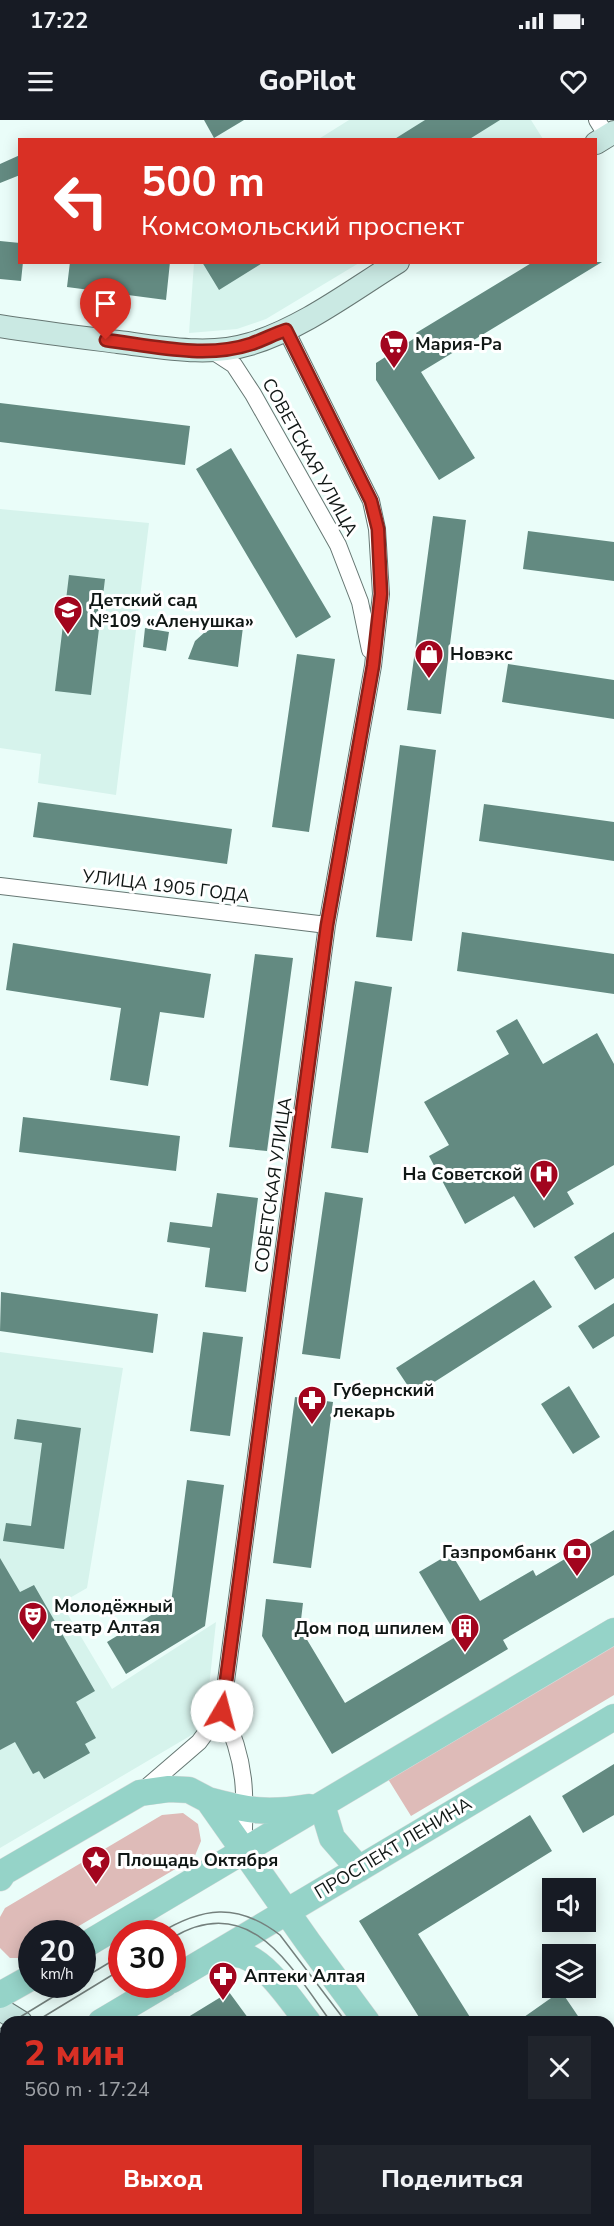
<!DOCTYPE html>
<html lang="ru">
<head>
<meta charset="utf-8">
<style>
	body { margin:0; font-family:"Nunito Sans",sans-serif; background:#20242c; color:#f1f3f6; height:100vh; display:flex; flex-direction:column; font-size:22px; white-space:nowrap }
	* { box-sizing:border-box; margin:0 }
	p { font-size:20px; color:#9ea1a6 }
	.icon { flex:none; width:33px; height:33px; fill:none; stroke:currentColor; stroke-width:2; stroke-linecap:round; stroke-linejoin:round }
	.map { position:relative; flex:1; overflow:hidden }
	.panel { position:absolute; left:0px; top:1896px; width:615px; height:210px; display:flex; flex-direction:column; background:#171b24; border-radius:18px 18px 0 0; box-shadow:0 3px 15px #0003 }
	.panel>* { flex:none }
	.hud { position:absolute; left:18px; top:18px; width:579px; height:126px; border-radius:0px; box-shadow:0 3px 15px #0003; background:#d93025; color:#fff; overflow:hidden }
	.buttons { position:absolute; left:542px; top:1758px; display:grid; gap:12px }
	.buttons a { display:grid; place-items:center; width:54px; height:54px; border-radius:0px; background:#171b24; box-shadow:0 3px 15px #0003; font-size:30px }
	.speed { position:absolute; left:18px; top:1800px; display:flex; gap:12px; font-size:30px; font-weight:700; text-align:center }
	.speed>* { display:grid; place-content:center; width:78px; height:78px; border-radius:50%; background:#171b24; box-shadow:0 3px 15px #0003; line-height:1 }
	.speed small { font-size:15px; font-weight:400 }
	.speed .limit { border:9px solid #d22; background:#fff; color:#111 }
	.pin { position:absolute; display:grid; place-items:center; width:51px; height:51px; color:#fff; margin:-62px -26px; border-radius:50% 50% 50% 0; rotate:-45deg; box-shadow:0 0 6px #0007 }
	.pin .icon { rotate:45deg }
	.me { position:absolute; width:66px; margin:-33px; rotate:8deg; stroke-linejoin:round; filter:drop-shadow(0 0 4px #0008) }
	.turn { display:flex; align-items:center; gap:21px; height:126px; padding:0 24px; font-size:27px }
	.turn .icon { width:78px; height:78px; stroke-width:2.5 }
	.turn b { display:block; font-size:42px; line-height:51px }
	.round { display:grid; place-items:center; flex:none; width:63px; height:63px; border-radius:0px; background:#20242c }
	.summary { display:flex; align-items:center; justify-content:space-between; height:102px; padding:0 24px }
	h1 { font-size:36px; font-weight:800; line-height:45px; color:#d93025 }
	.primary-button { display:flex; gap:12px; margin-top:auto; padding:12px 24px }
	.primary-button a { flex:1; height:69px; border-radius:0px; background:#d93025; color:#fff; font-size:24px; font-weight:800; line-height:69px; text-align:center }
	.primary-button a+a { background:#20242c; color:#f1f3f6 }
	.status { display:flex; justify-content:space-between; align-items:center; height:42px; padding:0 30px; background:#171b24; direction:ltr }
	.status svg { height:16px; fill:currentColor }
	header { display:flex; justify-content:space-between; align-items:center; height:78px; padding:0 24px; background:#171b24; font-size:27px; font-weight:800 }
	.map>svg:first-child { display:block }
	.built { fill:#d6f3ec }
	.green { fill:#debbb8 }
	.building { fill:#638a81 }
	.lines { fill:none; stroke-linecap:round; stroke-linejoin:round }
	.street-casing { stroke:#667773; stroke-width:18 }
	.secondary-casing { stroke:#667773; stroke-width:24 }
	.primary-casing { stroke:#d9dada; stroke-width:27 }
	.street { stroke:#fff; stroke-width:16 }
	.secondary { stroke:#cae9e3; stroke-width:22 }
	.primary { stroke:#95d3c8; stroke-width:26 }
	.tram { stroke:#74807d; stroke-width:1.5 }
	.route-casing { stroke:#8d1f18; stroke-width:15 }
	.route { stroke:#d93025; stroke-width:10 }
	.labels { text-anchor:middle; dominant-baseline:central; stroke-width:6; stroke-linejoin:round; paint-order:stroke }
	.poi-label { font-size:18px; font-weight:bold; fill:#101715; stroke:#fff; text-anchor:start }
	.street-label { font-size:18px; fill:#101715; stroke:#fff }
</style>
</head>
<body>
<div class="status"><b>17:22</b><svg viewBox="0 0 49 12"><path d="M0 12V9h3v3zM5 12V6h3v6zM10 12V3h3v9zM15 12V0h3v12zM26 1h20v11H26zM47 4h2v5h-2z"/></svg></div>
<header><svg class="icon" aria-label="menu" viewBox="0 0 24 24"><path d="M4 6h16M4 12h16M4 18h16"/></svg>GoPilot<svg class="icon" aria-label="heart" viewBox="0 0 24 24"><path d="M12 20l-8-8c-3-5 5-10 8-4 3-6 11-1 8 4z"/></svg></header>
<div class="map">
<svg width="614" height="2106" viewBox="0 0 614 2106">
	<rect width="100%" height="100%" fill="#eafdf9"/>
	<path class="built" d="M 349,0 L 531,0 L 543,19 L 317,20 Z
		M 194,143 L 359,143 L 266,199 L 237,209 L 189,213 Z
		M 0,389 L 149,403 L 116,675 L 38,663 L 41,634 L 0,628 Z
		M 0,1232 L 123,1248 L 87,1468 L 61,1483 L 112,1569 L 216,1502 L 206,1595 L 195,1613 L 0,1728 Z"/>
	<path class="green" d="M 614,1523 L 614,1575 L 411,1696 L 388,1659 Z
		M 183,1693 L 198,1704 L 201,1721 L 194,1738 L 67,1813 L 32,1814 L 31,1834 L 26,1838 L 10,1838 L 0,1828 L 0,1797 L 5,1788 L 162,1695 Z"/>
	<path class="building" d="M 204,0 L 244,0 L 214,18 Z
		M 425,0 L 500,0 L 468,20 L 393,20 Z
		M 20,35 L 20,55 L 0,63 L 0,44 Z
		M 0,121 L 20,123 L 20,142 L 23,142 L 21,161 L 0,159 Z
		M 70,142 L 170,142 L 166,180 L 67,167 Z
		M 202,142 L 264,142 L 219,170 Z
		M 533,142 L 602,142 L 421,252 L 475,338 L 439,360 L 376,260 L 376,243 L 418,216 L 416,213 Z
		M 0,283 L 190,306 L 185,345 L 0,322 Z
		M 231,328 L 331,497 L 296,518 L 196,349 Z
		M 433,396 L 466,400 L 441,594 L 407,590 Z
		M 528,411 L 614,422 L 614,461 L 523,449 Z
		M 69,455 L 105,459 L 91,575 L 55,571 Z
		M 219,506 L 243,507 L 238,547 L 188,539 L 195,521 L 205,512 Z
		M 145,508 L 169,512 L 166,531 L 143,527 Z
		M 297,534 L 335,539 L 309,712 L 272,707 Z
		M 508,544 L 614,560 L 614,599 L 502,582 Z
		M 400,625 L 436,630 L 412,821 L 376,817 Z
		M 38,682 L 232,709 L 227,744 L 33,717 Z
		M 484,684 L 614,702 L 614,741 L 479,721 Z
		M 462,812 L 614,834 L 614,874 L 457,851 Z
		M 13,823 L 211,854 L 204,898 L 160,892 L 148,966 L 110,960 L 121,888 L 6,870 Z
		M 255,834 L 293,838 L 267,1031 L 229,1027 Z
		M 355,861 L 392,867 L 368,1033 L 331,1028 Z
		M 517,899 L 543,944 L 597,913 L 614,944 L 614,1045 L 567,1072 L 574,1084 L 534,1108 L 514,1076 L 465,1104 L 429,1036 L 449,1025 L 424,982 L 509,934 L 496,911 Z
		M 23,997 L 180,1016 L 176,1051 L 19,1032 Z
		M 325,1072 L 363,1078 L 340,1239 L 302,1234 Z
		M 217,1073 L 258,1078 L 246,1172 L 205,1167 L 210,1128 L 167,1122 L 170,1102 L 212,1107 Z
		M 614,1112 L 614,1158 L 595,1170 L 574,1137 Z
		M 534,1160 L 552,1187 L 414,1275 L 396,1248 Z
		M 1,1172 L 158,1194 L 153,1233 L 0,1211 Z
		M 614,1183 L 614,1216 L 593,1229 L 578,1206 Z
		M 203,1212 L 243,1217 L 230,1316 L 190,1311 Z
		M 569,1266 L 600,1317 L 573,1334 L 541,1284 Z
		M 295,1277 L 333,1282 L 311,1448 L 273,1443 Z
		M 17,1299 L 81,1308 L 64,1429 L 3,1421 L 6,1403 L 31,1406 L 42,1323 L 14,1319 Z
		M 187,1360 L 224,1365 L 205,1506 L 126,1554 L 107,1522 L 171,1483 Z
		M 614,1410 L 614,1455 L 503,1520 L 508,1529 L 332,1634 L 262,1516 L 266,1479 L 303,1483 L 300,1508 L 345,1583 L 457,1516 L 419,1452 L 451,1433 L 480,1481 L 533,1450 L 536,1456 Z
		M 0,1438 L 20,1472 L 34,1465 L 95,1571 L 76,1582 L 96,1618 L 85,1624 L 90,1633 L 44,1659 L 39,1651 L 33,1654 L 15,1622 L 0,1630 Z
		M 614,1644 L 614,1695 L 583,1713 L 562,1676 Z
		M 530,1695 L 552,1731 L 418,1814 L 473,1902 L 422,1902 L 359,1801 Z
		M 561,1871 L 582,1902 L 517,1902 Z
		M 229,1872 L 251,1902 L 180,1902 Z"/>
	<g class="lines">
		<g class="street-casing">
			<path id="street" d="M 597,0 L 607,16
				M 211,230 L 234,245 L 253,274 L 338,425 L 360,482 L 370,530
				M 0,766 L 327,805
				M 222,1591 C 247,1640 246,1677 243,1731
				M 141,1672 L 199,1622 L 222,1591 L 327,805 L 373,546 L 381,474 L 377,409 L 371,381 L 286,210"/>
		</g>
		<g class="secondary-casing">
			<path id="secondary" d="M 596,23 L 614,12
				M 0,206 C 39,212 79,217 118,222 C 161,227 208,237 250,224 C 303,208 351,171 398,142
				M 0,1889 L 21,1902"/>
		</g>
		<g class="primary-casing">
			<path id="primary" d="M 208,1680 C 249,1691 267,1694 309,1687
				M 322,1685 L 332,1718 L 359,1749
				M 0,1758 L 4,1752 L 140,1673 L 169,1669 L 189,1670 L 208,1680 L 308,1822 L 367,1902
				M 82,1827 L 614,1511
				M 217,1834 C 224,1835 230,1833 236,1834 C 263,1836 292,1882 308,1902
				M 172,1860 L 614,1597
				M 0,1875 L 32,1857
				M 101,1902 L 165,1864
				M 0,1962 L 6,1959
				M 455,2100 L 460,2106
				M 516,2100 L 521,2106"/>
		</g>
		<use href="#street" class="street"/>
		<use href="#secondary" class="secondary"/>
		<use href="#primary" class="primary"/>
		<path class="tram" d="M 158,1814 C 202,1787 237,1782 280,1815 L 346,1902
			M 172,1818 C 251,1770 292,1849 331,1902
			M 82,1859 L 122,1835
			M 12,1902 L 74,1864
			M 35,1902 L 122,1849
			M 0,1909 L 6,1905
			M 0,1923 L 6,1919
			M 479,2100 L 483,2106
			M 493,2100 L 497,2106"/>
	</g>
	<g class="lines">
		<g class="route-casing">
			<path id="route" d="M 106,220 C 152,226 206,239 251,224 C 263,220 274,214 286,210 L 371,381 L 378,409 L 381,474 L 373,546 L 327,805 L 222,1591"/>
		</g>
		<use href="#route" class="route"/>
	</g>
	<defs>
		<g id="supermarket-pin" transform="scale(1.5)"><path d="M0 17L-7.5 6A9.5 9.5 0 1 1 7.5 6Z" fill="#a2051e" stroke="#fff"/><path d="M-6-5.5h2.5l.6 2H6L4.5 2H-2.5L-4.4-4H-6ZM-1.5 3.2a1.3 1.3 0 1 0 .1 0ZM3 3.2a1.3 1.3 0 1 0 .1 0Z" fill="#fff"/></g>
		<g id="school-pin" transform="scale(1.5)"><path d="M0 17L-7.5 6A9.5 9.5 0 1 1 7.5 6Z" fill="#a2051e" stroke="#fff"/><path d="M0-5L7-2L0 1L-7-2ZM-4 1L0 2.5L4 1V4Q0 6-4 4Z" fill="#fff"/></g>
		<g id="shop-pin" transform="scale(1.5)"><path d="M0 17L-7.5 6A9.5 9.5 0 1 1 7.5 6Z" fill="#a2051e" stroke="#fff"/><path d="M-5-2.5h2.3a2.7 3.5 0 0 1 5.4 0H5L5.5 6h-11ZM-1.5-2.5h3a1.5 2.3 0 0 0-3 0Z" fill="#fff"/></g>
		<g id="hospital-pin" transform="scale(1.5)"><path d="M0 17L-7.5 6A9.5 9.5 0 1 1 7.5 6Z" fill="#a2051e" stroke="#fff"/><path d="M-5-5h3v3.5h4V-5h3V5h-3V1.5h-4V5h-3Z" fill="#fff"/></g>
		<g id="pharmacy-pin" transform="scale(1.5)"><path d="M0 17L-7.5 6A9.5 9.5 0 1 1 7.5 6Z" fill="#a2051e" stroke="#fff"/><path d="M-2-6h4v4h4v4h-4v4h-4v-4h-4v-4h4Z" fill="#fff"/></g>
		<g id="bank-pin" transform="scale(1.5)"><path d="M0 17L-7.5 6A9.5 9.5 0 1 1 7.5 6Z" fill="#a2051e" stroke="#fff"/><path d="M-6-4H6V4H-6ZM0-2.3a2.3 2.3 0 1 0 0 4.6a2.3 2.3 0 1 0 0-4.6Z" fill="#fff"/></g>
		<g id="theatre-pin" transform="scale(1.5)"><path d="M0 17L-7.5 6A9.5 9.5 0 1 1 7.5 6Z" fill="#a2051e" stroke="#fff"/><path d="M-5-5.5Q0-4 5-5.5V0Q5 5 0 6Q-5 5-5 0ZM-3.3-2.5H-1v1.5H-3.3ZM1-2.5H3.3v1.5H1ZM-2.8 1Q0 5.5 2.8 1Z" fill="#fff"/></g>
		<g id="building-pin" transform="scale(1.5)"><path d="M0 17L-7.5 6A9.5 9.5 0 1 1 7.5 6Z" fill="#a2051e" stroke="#fff"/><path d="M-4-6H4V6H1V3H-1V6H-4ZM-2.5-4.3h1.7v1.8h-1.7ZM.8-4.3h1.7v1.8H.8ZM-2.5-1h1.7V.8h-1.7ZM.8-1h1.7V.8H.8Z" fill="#fff"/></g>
		<g id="sight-pin" transform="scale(1.5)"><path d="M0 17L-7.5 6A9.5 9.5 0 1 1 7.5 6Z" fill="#a2051e" stroke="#fff"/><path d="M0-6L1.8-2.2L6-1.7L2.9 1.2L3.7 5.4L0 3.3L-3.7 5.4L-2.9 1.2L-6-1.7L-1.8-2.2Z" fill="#fff"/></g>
	</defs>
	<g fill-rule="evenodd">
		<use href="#supermarket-pin" x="394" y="224"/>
		<use href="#school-pin" x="68" y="490"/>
		<use href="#shop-pin" x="429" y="534"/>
		<use href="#hospital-pin" x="544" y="1054"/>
		<use href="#pharmacy-pin" x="312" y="1280"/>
		<use href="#bank-pin" x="577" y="1432"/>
		<use href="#theatre-pin" x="33" y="1496"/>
		<use href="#building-pin" x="465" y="1508"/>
		<use href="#sight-pin" x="96" y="1740"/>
		<use href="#pharmacy-pin" x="223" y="1856"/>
	</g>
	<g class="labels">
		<g class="poi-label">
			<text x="415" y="224">Мария-Ра</text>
			<text x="89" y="480">Детский сад<tspan x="89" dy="21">№109 «Аленушка»</tspan></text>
			<text x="450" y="534">Новэкс</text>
			<text x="523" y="1054" text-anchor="end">На Советской</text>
			<text x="333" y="1270">Губернский<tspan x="333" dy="21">лекарь</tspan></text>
			<text x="556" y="1432" text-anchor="end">Газпромбанк</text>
			<text x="54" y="1486">Молодёжный<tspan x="54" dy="21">театр Алтая</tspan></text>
			<text x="444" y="1508" text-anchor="end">Дом под шпилем</text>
			<text x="117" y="1740">Площадь Октября</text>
			<text x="244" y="1856">Аптеки Алтая</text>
		</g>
		<g class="street-label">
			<text transform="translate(310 337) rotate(61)">СОВЕТСКАЯ УЛИЦА</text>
			<text transform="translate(166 766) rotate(7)">УЛИЦА 1905 ГОДА</text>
			<text transform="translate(273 1065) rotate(-82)">СОВЕТСКАЯ УЛИЦА</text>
			<text transform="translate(393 1728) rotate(-31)">ПРОСПЕКТ ЛЕНИНА</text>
		</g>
	</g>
</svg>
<div class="buttons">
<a><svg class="icon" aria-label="sound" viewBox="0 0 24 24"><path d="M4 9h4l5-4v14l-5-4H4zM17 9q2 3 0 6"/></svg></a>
<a><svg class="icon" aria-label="layers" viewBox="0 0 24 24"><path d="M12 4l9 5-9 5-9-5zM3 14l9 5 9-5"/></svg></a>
</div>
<div class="speed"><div>20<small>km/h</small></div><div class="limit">30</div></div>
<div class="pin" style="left:106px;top:220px;background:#d93025"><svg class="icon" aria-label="arrive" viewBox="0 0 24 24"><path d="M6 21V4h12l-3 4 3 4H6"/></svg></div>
<svg class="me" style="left:222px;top:1591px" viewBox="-20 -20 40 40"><circle r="19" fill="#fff"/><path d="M0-13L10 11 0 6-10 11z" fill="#d93025"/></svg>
<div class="hud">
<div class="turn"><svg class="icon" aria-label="left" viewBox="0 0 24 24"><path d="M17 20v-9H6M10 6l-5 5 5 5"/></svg><div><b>500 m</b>Комсомольский проспект</div></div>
</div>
<section class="panel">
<div class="summary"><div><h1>2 мин</h1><p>560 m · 17:24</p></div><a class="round"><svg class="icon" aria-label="close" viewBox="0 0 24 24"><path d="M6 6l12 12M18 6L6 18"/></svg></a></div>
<div class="primary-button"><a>Выход</a><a>Поделиться</a></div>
</section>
</div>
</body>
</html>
